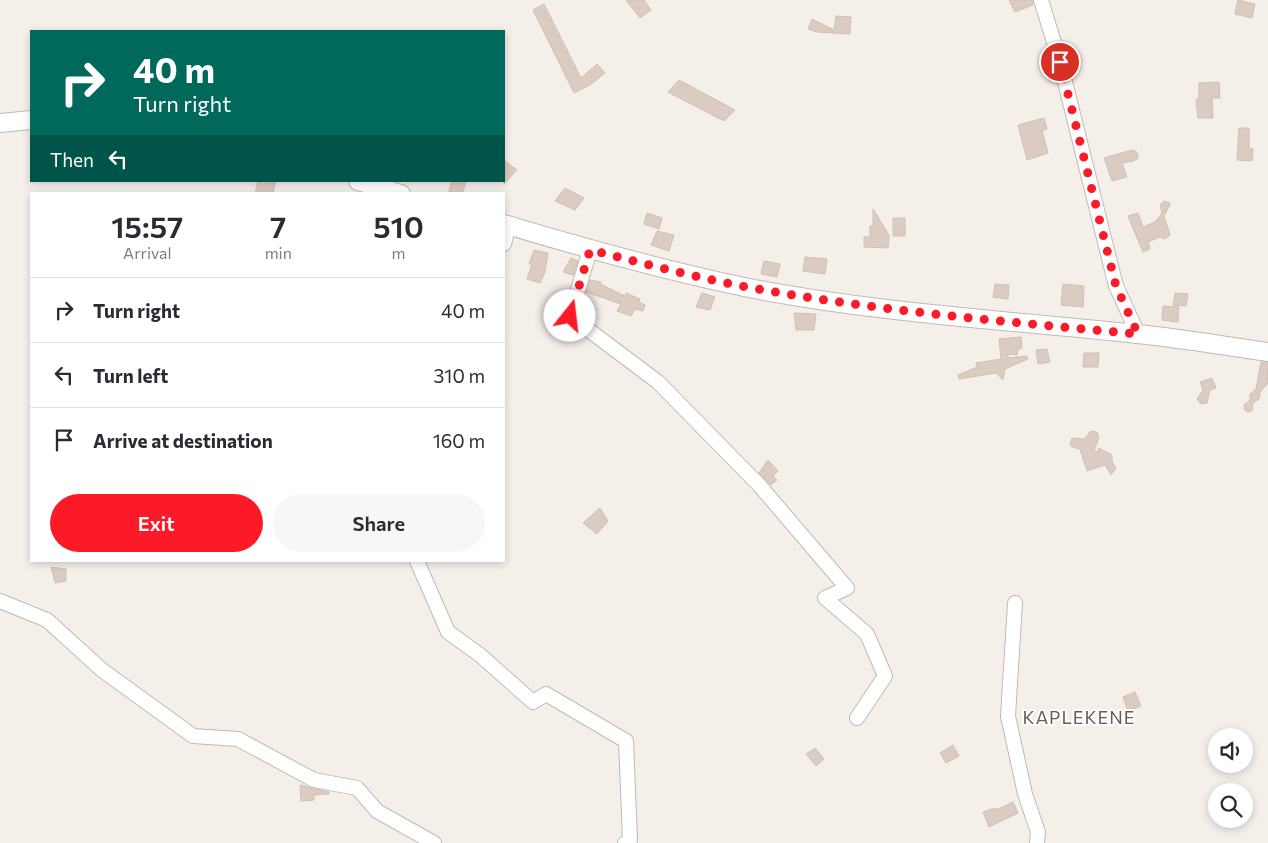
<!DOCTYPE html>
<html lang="en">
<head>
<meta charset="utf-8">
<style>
	body { margin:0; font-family:Commissioner,sans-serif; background:#f7f7f7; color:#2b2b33; height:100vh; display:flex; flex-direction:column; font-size:19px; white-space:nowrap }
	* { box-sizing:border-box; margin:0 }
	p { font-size:16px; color:#7c7c81 }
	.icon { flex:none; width:28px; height:28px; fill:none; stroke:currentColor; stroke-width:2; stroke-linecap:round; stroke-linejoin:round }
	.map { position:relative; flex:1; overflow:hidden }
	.details { position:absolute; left:30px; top:192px; width:475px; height:370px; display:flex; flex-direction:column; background:#fff; border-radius:0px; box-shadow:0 2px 8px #0003 }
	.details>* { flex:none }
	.top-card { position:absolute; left:30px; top:30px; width:475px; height:152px; border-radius:0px; box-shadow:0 2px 8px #0003; background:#00695c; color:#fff; overflow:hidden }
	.buttons { position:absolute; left:1208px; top:728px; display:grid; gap:10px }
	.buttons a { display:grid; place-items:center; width:45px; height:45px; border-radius:50%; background:#fff; box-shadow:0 2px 8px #0003; font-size:25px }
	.pin { position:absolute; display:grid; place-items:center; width:42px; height:42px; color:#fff; margin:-21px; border:2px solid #fff; border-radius:50%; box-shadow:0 1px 5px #0007 }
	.me { position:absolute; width:55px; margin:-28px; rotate:16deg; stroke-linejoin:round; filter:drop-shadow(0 0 4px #0008) }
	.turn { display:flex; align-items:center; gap:18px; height:105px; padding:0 20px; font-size:22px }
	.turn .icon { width:65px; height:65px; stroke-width:2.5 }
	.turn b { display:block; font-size:35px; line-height:42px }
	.then { display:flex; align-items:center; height:48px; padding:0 20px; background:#0003; gap:10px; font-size:19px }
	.eta { display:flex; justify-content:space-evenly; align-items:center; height:85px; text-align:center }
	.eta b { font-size:30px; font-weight:600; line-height:35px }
	.primary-button { display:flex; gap:10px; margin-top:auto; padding:10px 20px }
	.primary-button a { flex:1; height:58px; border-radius:30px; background:#fc1a29; color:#fff; font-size:20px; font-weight:600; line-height:58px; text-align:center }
	.primary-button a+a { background:#f7f7f7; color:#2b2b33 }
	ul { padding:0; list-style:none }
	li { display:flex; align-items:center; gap:15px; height:65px; padding:0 20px; border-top:1px solid #e1e1e2 }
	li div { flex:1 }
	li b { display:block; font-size:19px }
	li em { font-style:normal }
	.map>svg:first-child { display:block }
	.building { fill:#daccc2; stroke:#d2bfb2 }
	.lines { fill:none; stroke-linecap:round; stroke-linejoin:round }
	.minor-casing { stroke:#c4b8af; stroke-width:16 }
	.tertiary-casing { stroke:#c4b8af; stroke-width:20 }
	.minor { stroke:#fff; stroke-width:14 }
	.tertiary { stroke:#fff; stroke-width:18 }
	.route { stroke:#fc1a29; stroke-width:9; stroke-dasharray:0 16.2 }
	.labels { text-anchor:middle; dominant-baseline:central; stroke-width:4; stroke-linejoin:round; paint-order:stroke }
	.quarter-label { font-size:18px; letter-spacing:1px; fill:#6c5a4f; stroke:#fff }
</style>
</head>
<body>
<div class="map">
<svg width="1268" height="843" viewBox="0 0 1268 843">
	<rect width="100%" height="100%" fill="#f5efea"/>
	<path class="building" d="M 626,0 L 644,0 L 651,10 L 640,18 Z
		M 1009,0 L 1032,0 L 1033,5 L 1015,12 Z
		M 1238,0 L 1255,4 L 1252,18 L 1235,14 Z
		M 544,4 L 581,78 L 597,64 L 605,73 L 590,85 L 574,93 L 533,10 Z
		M 836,16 L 851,17 L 850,34 L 817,32 L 808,29 L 812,19 L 834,30 Z
		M 679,80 L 735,110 L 724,121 L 668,92 Z
		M 1219,82 L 1220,98 L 1212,98 L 1213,118 L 1198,118 L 1196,99 L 1199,99 L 1199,83 Z
		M 1044,118 L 1047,129 L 1042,131 L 1048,153 L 1027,160 L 1018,125 Z
		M 1239,128 L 1249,128 L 1249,148 L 1253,149 L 1252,161 L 1237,160 Z
		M 1132,150 L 1137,152 L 1138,158 L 1134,161 L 1122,163 L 1127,177 L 1112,181 L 1104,158 Z
		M 504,160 L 517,170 L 504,184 Z
		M 258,181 L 276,181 L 273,192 L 255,194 Z
		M 452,181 L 466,181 L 463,192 L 448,194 Z
		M 565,188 L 584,198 L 575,210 L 555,201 Z
		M 1164,201 L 1170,203 L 1170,205 L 1164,216 L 1170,235 L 1165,239 L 1160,237 L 1148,242 L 1150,249 L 1143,252 L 1128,216 L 1138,213 L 1143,227 L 1155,222 L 1162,213 L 1160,205 Z
		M 873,209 L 889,235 L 888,248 L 864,247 L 864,237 L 870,237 L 870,226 L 873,226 Z
		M 647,213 L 662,218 L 659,229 L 644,224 Z
		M 893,218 L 905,218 L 905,236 L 893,236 Z
		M 657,231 L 674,235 L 669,251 L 651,245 Z
		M 534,250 L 548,253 L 545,272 L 540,283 L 527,279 L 532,264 L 529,264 Z
		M 805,257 L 827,259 L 825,274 L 803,271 Z
		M 571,258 L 578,261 L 573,275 L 563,272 Z
		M 764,261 L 780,264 L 777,277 L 761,274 Z
		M 590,280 L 601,282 L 600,284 L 625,296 L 626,293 L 640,299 L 639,302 L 645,305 L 643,311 L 635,309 L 631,316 L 617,311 L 621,304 L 586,292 Z
		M 995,284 L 1009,285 L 1008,299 L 993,297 Z
		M 1063,284 L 1084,286 L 1083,307 L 1061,305 Z
		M 702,293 L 715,297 L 710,310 L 696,307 Z
		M 1175,293 L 1188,294 L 1186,306 L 1173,305 Z
		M 1163,306 L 1179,307 L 1178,322 L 1162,320 Z
		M 794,313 L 816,314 L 814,330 L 796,330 Z
		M 1021,337 L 1022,348 L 1018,350 L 1017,355 L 1007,354 L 1009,358 L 1027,356 L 1028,359 L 1005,369 L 1003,380 L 996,373 L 959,379 L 958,375 L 977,367 L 976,363 L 1001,359 L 999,339 Z
		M 1047,349 L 1050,362 L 1038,364 L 1036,350 Z
		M 1084,353 L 1099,353 L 1098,367 L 1083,367 Z
		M 1261,362 L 1268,362 L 1268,383 L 1260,392 L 1259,399 L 1253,403 L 1252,411 L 1248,412 L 1245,410 L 1244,405 L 1250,400 L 1250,394 L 1256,389 Z
		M 1212,378 L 1216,388 L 1210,390 L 1207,403 L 1201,404 L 1197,399 L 1203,390 L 1200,382 Z
		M 1091,431 L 1097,432 L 1099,437 L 1094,451 L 1097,452 L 1099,448 L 1112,455 L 1112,461 L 1116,468 L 1111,475 L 1105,465 L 1087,471 L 1080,449 L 1072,447 L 1070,444 L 1072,438 L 1084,439 Z
		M 768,460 L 778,471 L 773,476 L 777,480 L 771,485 L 759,473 Z
		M 600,508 L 608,521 L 597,534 L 583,523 Z
		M 51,567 L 66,569 L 66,581 L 55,583 Z
		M 1135,692 L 1141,706 L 1128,711 L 1123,697 Z
		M 953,745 L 959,756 L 946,763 L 940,753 Z
		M 815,748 L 824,759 L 816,766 L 806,754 Z
		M 300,785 L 329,792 L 329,794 L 314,795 L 314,800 L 301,801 Z
		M 1013,802 L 1018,813 L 989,827 L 983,812 L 995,808 L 996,810 Z"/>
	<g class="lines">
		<g class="minor-casing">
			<path id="minor" d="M 1041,0 L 1060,62 L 1116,286 L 1138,334
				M 504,244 L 509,225
				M 590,250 L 570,316 L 658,382 L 760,486 L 847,588 L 825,598 L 867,634 L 885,676 L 857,718
				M 417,561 L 448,632 L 480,655 L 533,702 L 546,694 L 626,741 L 630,840 L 625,843
				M 0,601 L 47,620 L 102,670 L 193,736 L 238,739 L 314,780 L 357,788 L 377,811 L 434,843
				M 1015,603 L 1008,716 L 1025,794 L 1038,832 L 1037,843"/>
		</g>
		<g class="tertiary-casing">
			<path id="tertiary" d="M 0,123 L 31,120
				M 358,181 L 401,194
				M 504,224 C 584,248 666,271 749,288 C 877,313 1007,320 1137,334 C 1180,338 1224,346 1268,352"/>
		</g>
		<use href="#minor" class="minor"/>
		<use href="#tertiary" class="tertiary"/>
	</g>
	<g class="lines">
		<path class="route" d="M 570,316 L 590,250 C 643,263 697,278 752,288 C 879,311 1009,322 1138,334 L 1116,286 L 1060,62"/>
	</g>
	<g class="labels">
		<g class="quarter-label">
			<text x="1079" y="717">KAPLEKENE</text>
		</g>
	</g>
</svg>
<div class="buttons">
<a><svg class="icon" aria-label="sound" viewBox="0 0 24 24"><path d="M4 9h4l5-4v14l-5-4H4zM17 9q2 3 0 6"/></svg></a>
<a><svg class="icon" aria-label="search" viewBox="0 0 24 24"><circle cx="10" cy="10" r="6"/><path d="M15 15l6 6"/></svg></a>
</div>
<div class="pin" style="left:1060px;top:62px;background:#d93025"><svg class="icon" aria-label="arrive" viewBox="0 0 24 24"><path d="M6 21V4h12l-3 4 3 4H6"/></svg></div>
<svg class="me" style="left:570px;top:316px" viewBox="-20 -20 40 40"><circle r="19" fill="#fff"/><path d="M0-13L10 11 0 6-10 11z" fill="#fc1a29"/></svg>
<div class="top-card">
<div class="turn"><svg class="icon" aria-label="right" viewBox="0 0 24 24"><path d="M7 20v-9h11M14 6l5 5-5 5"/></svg><div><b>40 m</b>Turn right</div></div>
<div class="then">Then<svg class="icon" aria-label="left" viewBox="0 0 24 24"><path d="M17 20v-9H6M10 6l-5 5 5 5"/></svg></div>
</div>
<section class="details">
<div class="eta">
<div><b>15:57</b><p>Arrival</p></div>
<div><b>7</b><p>min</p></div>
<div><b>510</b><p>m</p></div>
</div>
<ul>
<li><svg class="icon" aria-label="right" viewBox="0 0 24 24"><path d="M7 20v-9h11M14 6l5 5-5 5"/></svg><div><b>Turn right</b></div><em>40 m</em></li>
<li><svg class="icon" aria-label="left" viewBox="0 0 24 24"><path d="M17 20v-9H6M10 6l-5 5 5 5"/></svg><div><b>Turn left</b></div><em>310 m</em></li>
<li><svg class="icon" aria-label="arrive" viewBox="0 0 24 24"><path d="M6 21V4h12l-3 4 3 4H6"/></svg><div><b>Arrive at destination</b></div><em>160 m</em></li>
</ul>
<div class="primary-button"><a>Exit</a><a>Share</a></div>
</section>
</div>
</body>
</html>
